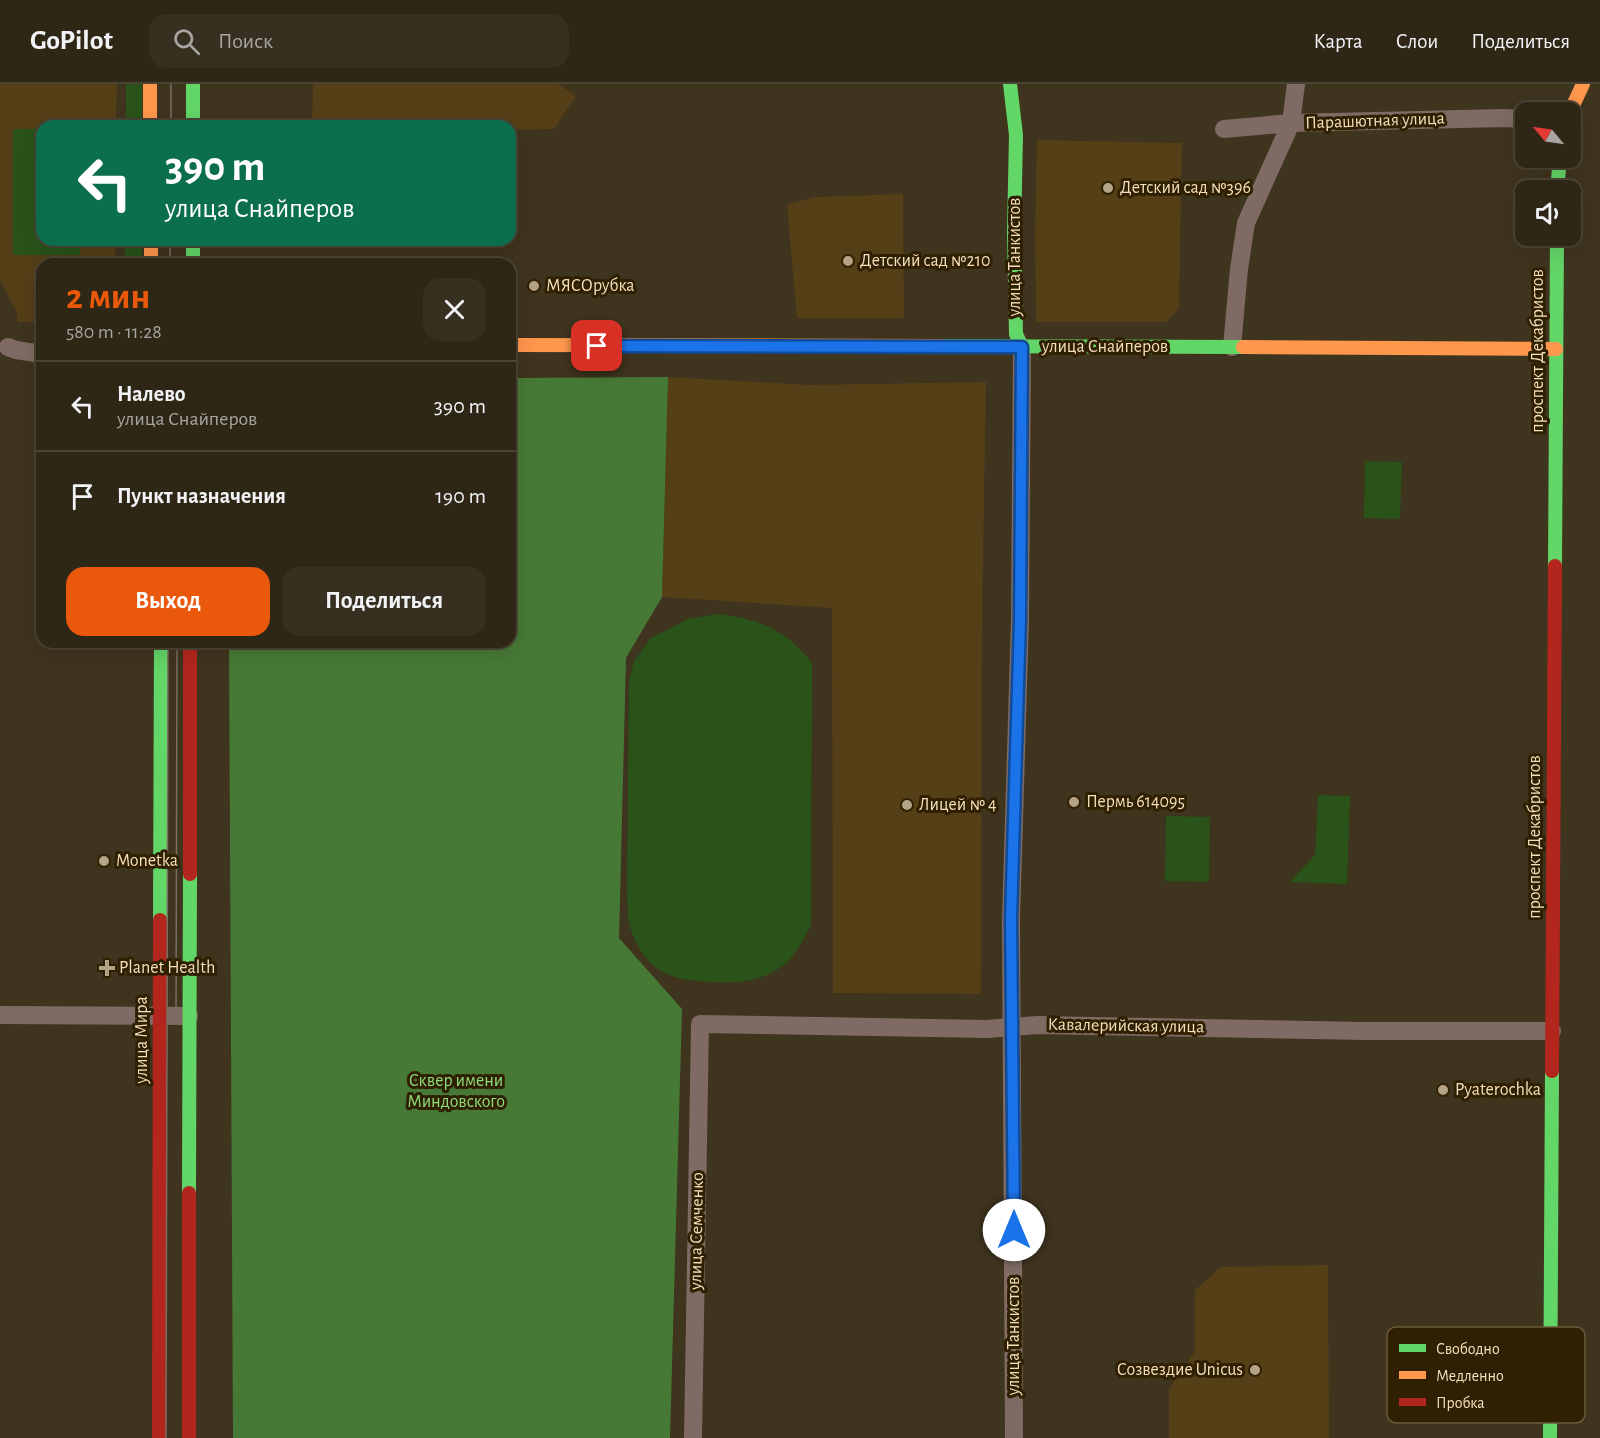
<!DOCTYPE html>
<html lang="ru">
<head>
<meta charset="utf-8">
<style>
	body { margin:0; font-family:"Alegreya Sans",sans-serif; background:#372f1f; color:#f1f3f6; height:100vh; display:flex; flex-direction:column; font-size:22px; white-space:nowrap }
	* { box-sizing:border-box; margin:0 }
	p { font-size:20px; color:#a7a5a1 }
	.icon { flex:none; width:33px; height:33px; fill:none; stroke:currentColor; stroke-width:2; stroke-linecap:round; stroke-linejoin:round }
	.map { position:relative; flex:1; overflow:hidden }
	.panel { position:absolute; left:36px; top:174px; width:480px; height:390px; display:flex; flex-direction:column; background:#2f2716; border-radius:18px; box-shadow:0 6px 24px #0002,0 0 0 2px #4a4435 }
	.panel>* { flex:none }
	.guide { position:absolute; left:36px; top:36px; width:480px; height:126px; border-radius:18px; box-shadow:0 6px 24px #0002,0 0 0 2px #4a4435; background:#0b6e4f; color:#fff; overflow:hidden }
	.needle { width:39px; rotate:299deg }
	.controls { position:absolute; left:1515px; top:18px; display:grid; gap:12px }
	.controls a { display:grid; place-items:center; width:66px; height:66px; border-radius:12px; background:#2f2716; box-shadow:0 6px 24px #0002,0 0 0 2px #4a4435; font-size:30px }
	.pin { position:absolute; display:grid; place-items:center; width:51px; height:51px; color:#fff; margin:-26px; border-radius:12px; box-shadow:0 3px 9px #0006 }
	.me { position:absolute; width:66px; margin:-33px; rotate:0deg; stroke-linejoin:round; filter:drop-shadow(0 0 4px #0008) }
	.turn { display:flex; align-items:center; gap:21px; height:126px; padding:0 30px; font-size:27px }
	.turn .icon { width:78px; height:78px; stroke-width:2.5 }
	.turn b { display:block; font-size:42px; line-height:51px }
	.round { display:grid; place-items:center; flex:none; width:63px; height:63px; border-radius:18px; background:#372f1f }
	.headline { display:flex; align-items:center; justify-content:space-between; height:102px; padding:0 30px }
	h1 { font-size:36px; font-weight:700; line-height:45px; color:#ea580c }
	.action { display:flex; gap:12px; margin-top:auto; padding:12px 30px }
	.action a { flex:1; height:69px; border-radius:18px; background:#ea580c; color:#fff; font-size:24px; font-weight:700; line-height:69px; text-align:center }
	.action a+a { background:#372f1f; color:#f1f3f6 }
	ul { padding:0; list-style:none }
	li { display:flex; align-items:center; gap:18px; height:90px; padding:0 30px; border-top:2px solid #4a4435 }
	li div { flex:1 }
	li b { display:block; font-size:22px }
	li em { font-style:normal }
	header { display:flex; align-items:center; gap:36px; box-sizing:border-box; height:84px; padding:0 30px; background:#2f2716; border-bottom:2px solid #4a4435 }
	header strong { font-size:28px }
	nav { display:flex; gap:33px; margin-inline-start:auto; font-size:21px }
	.search { width:420px; height:54px; background:#372f1f; display:flex; align-items:center; gap:15px; box-sizing:border-box; padding:0 21px; border-radius:18px; color:#a7a5a1; font-size:22px }
	.map>svg:first-child { display:block }
	.built { fill:#553f17 }
	.green { fill:#295319 }
	.forest { fill:#477936 }
	.lines { fill:none; stroke-linecap:round; stroke-linejoin:round }
	.street { stroke:#7f6b63; stroke-width:18 }
	.fast { stroke:#63d668; stroke-width:14 }
	.slow { stroke:#ff974d; stroke-width:14 }
	.jam { stroke:#b3261e; stroke-width:14 }
	.tram { stroke:#7c6e62; stroke-width:1.5 }
	.route-casing { stroke:#114b97; stroke-width:15 }
	.route { stroke:#1a73e8; stroke-width:10 }
	.poi-dot { fill:#b5a385; stroke:#302002; stroke-width:2 }
	.labels { text-anchor:middle; dominant-baseline:central; stroke-width:6; stroke-linejoin:round; paint-order:stroke }
	.street-label { font-size:18px; fill:#f4dfbd; stroke:#302002 }
	.poi-label { font-size:18px; fill:#f4dfbd; stroke:#302002; text-anchor:start }
	.park-label { font-size:18px; fill:#8ddd7a; stroke:#302002 }
	.key { fill:#302002; stroke:#6b593a; stroke-width:1.5 }
	.key-label { font-size:16px; fill:#f4dfbd }
</style>
</head>
<body>
<header>
<strong>GoPilot</strong>
<div class="search"><svg class="icon" aria-label="search" viewBox="0 0 24 24"><circle cx="10" cy="10" r="6"/><path d="M15 15l6 6"/></svg>Поиск</div>
<nav><a>Карта</a><a>Слои</a><a>Поделиться</a></nav>
</header>
<div class="map">
<svg width="1600" height="1354" viewBox="0 0 1600 1354">
	<rect width="100%" height="100%" fill="#3f341e"/>
	<path class="built" d="M 0,0 L 117,0 L 116,42 L 42,42 L 42,156 L 115,156 L 115,180 L 42,180 L 42,238 L 18,238 L 16,227 L 0,196 Z
		M 313,0 L 558,0 L 576,12 L 554,45 L 510,46 L 510,42 L 312,42 Z
		M 1037,56 L 1182,59 L 1179,224 L 1167,238 L 1036,238 L 1035,149 Z
		M 903,110 L 904,234 L 797,234 L 787,121 L 814,113 Z
		M 668,293 L 808,301 L 986,298 L 982,533 L 981,910 L 833,909 L 832,524 L 662,513 Z
		M 1328,1181 L 1329,1354 L 1169,1354 L 1169,1305 L 1195,1267 L 1195,1206 L 1221,1183 Z"/>
	<path class="green" d="M 126,0 L 142,0 L 142,42 L 126,42 Z
		M 13,45 L 42,45 L 42,156 L 80,156 L 80,171 L 13,171 Z
		M 125,156 L 142,156 L 142,180 L 125,180 Z
		M 1365,377 L 1402,378 L 1400,435 L 1364,434 Z
		M 717,530 C 759,535 784,544 812,579 L 811,842 C 802,857 794,876 778,885 C 760,897 738,899 717,898 C 673,897 647,890 631,846 C 627,835 628,820 627,809 L 629,598 L 634,577 L 651,554 L 688,535 Z
		M 1318,711 L 1350,712 L 1347,800 L 1290,798 L 1315,771 Z
		M 1166,732 L 1210,733 L 1209,798 L 1165,797 Z"/>
	<path class="forest" d="M 668,293 L 662,513 L 626,574 L 619,854 L 682,925 L 670,1354 L 233,1354 L 229,558 L 510,558 L 510,294 Z"/>
	<g class="lines">
		<path class="street" d="M 1224,45 L 1291,39 L 1503,34 L 1526,35
			M 8,263 L 16,266 L 42,270
			M 1232,263 L 1239,185 L 1246,139 L 1291,39 L 1296,0
			M 0,931 L 189,932
			M 693,1354 L 700,940 L 987,945 L 1037,941 L 1365,947 L 1552,947
			M 1014,1354 L 1011,835 L 1020,535 L 1022,263"/>
		<path class="fast" d="M 193,0 L 193,42
			M 1010,0 L 1016,51 L 1014,148 L 1016,250 L 1022,263
			M 1557,106 L 1560,74
			M 193,156 L 193,180
			M 941,262 L 1243,263
			M 1555,482 L 1557,152
			M 160,836 L 161,558
			M 189,1109 L 190,790
			M 1550,1354 L 1552,987"/>
		<path class="slow" d="M 150,0 L 150,42
			M 1570,28 L 1583,0
			M 151,156 L 151,180
			M 510,261 L 941,262
			M 1243,263 L 1556,265"/>
		<path class="jam" d="M 190,790 L 190,558
			M 1552,987 L 1555,482
			M 159,1354 L 160,836
			M 189,1354 L 189,1109"/>
		<path class="tram" d="M 171,42 L 171,0
			M 170,180 L 170,156
			M 176,934 L 177,558
			M 166,1354 L 168,558"/>
	</g>
	<g class="lines">
		<g class="route-casing">
			<path id="route" d="M 597,262 L 1022,263 L 1020,535 L 1011,835 L 1014,1146"/>
		</g>
		<use href="#route" class="route"/>
	</g>
	<g class="poi-dot">
		<circle cx="1108" cy="104" r="6"/>
		<circle cx="848" cy="177" r="6"/>
		<circle cx="534" cy="202" r="6"/>
		<circle cx="1074" cy="718" r="6"/>
		<circle cx="907" cy="721" r="6"/>
		<circle cx="104" cy="777" r="6"/>
		<path d="M104 875h6v6h6v6h-6v6h-6v-6h-6v-6h6z"/>
		<circle cx="1443" cy="1006" r="6"/>
		<circle cx="1255" cy="1286" r="6"/>
	</g>
	<g class="labels">
		<g class="street-label">
			<text transform="translate(1375 37) rotate(-2)">Парашютная улица</text>
			<text transform="translate(1015 173) rotate(-90)">улица Танкистов</text>
			<text x="1105" y="263">улица Снайперов</text>
			<text transform="translate(1538 267) rotate(-90)">проспект Декабристов</text>
			<text transform="translate(1535 753) rotate(-90)">проспект Декабристов</text>
			<text transform="translate(1126 942) rotate(1)">Кавалерийская улица</text>
			<text transform="translate(142 956) rotate(-90)">улица Мира</text>
			<text transform="translate(697 1147) rotate(-89)">улица Семченко</text>
			<text transform="translate(1014 1252) rotate(-90)">улица Танкистов</text>
		</g>
		<g class="poi-label">
			<text x="1120" y="104">Детский сад №396</text>
			<text x="860" y="177">Детский сад №210</text>
			<text x="546" y="202">МЯСОрубка</text>
			<text x="1086" y="718">Пермь 614095</text>
			<text x="919" y="721">Лицей № 4</text>
			<text x="116" y="777">Monetka</text>
			<text x="119" y="884">Planet Health</text>
			<text x="1455" y="1006">Pyaterochka</text>
			<text x="1243" y="1286" text-anchor="end">Созвездие Unicus</text>
		</g>
		<g class="park-label">
			<text x="456" y="997">Сквер имени<tspan x="456" dy="21">Миндовского</tspan></text>
		</g>
	</g>
	<rect x="1387" y="1243" width="198" height="96" rx="9" class="key"/>
	<rect x="1399" y="1260" width="27" height="8" fill="#63d668"/>
	<rect x="1399" y="1287" width="27" height="8" fill="#ff974d"/>
	<rect x="1399" y="1314" width="27" height="8" fill="#b3261e"/>
	<g class="key-label">
		<text x="1436" y="1270">Свободно</text>
		<text x="1436" y="1297">Медленно</text>
		<text x="1436" y="1324">Пробка</text>
	</g>
</svg>
<div class="controls">
<a><svg class="needle" viewBox="-14 -14 28 28"><path d="M0-13l5 13h-10z" fill="#e53935"/><path d="M0 13l5-13h-10z" fill="#a7a5a1"/></svg></a>
<a><svg class="icon" aria-label="sound" viewBox="0 0 24 24"><path d="M4 9h4l5-4v14l-5-4H4zM17 9q2 3 0 6"/></svg></a>
</div>
<div class="pin" style="left:597px;top:262px;background:#d93025"><svg class="icon" aria-label="arrive" viewBox="0 0 24 24"><path d="M6 21V4h12l-3 4 3 4H6"/></svg></div>
<svg class="me" style="left:1014px;top:1146px" viewBox="-20 -20 40 40"><circle r="19" fill="#fff"/><path d="M0-13L10 11 0 6-10 11z" fill="#1a73e8"/></svg>
<div class="guide">
<div class="turn"><svg class="icon" aria-label="left" viewBox="0 0 24 24"><path d="M17 20v-9H6M10 6l-5 5 5 5"/></svg><div><b>390 m</b>улица Снайперов</div></div>
</div>
<section class="panel">
<div class="headline"><div><h1>2 мин</h1><p>580 m · 11:28</p></div><a class="round"><svg class="icon" aria-label="close" viewBox="0 0 24 24"><path d="M6 6l12 12M18 6L6 18"/></svg></a></div>
<ul>
<li><svg class="icon" aria-label="left" viewBox="0 0 24 24"><path d="M17 20v-9H6M10 6l-5 5 5 5"/></svg><div><b>Налево</b><p>улица Снайперов</p></div><em>390 m</em></li>
<li><svg class="icon" aria-label="arrive" viewBox="0 0 24 24"><path d="M6 21V4h12l-3 4 3 4H6"/></svg><div><b>Пункт назначения</b></div><em>190 m</em></li>
</ul>
<div class="action"><a>Выход</a><a>Поделиться</a></div>
</section>
</div>
</body>
</html>
